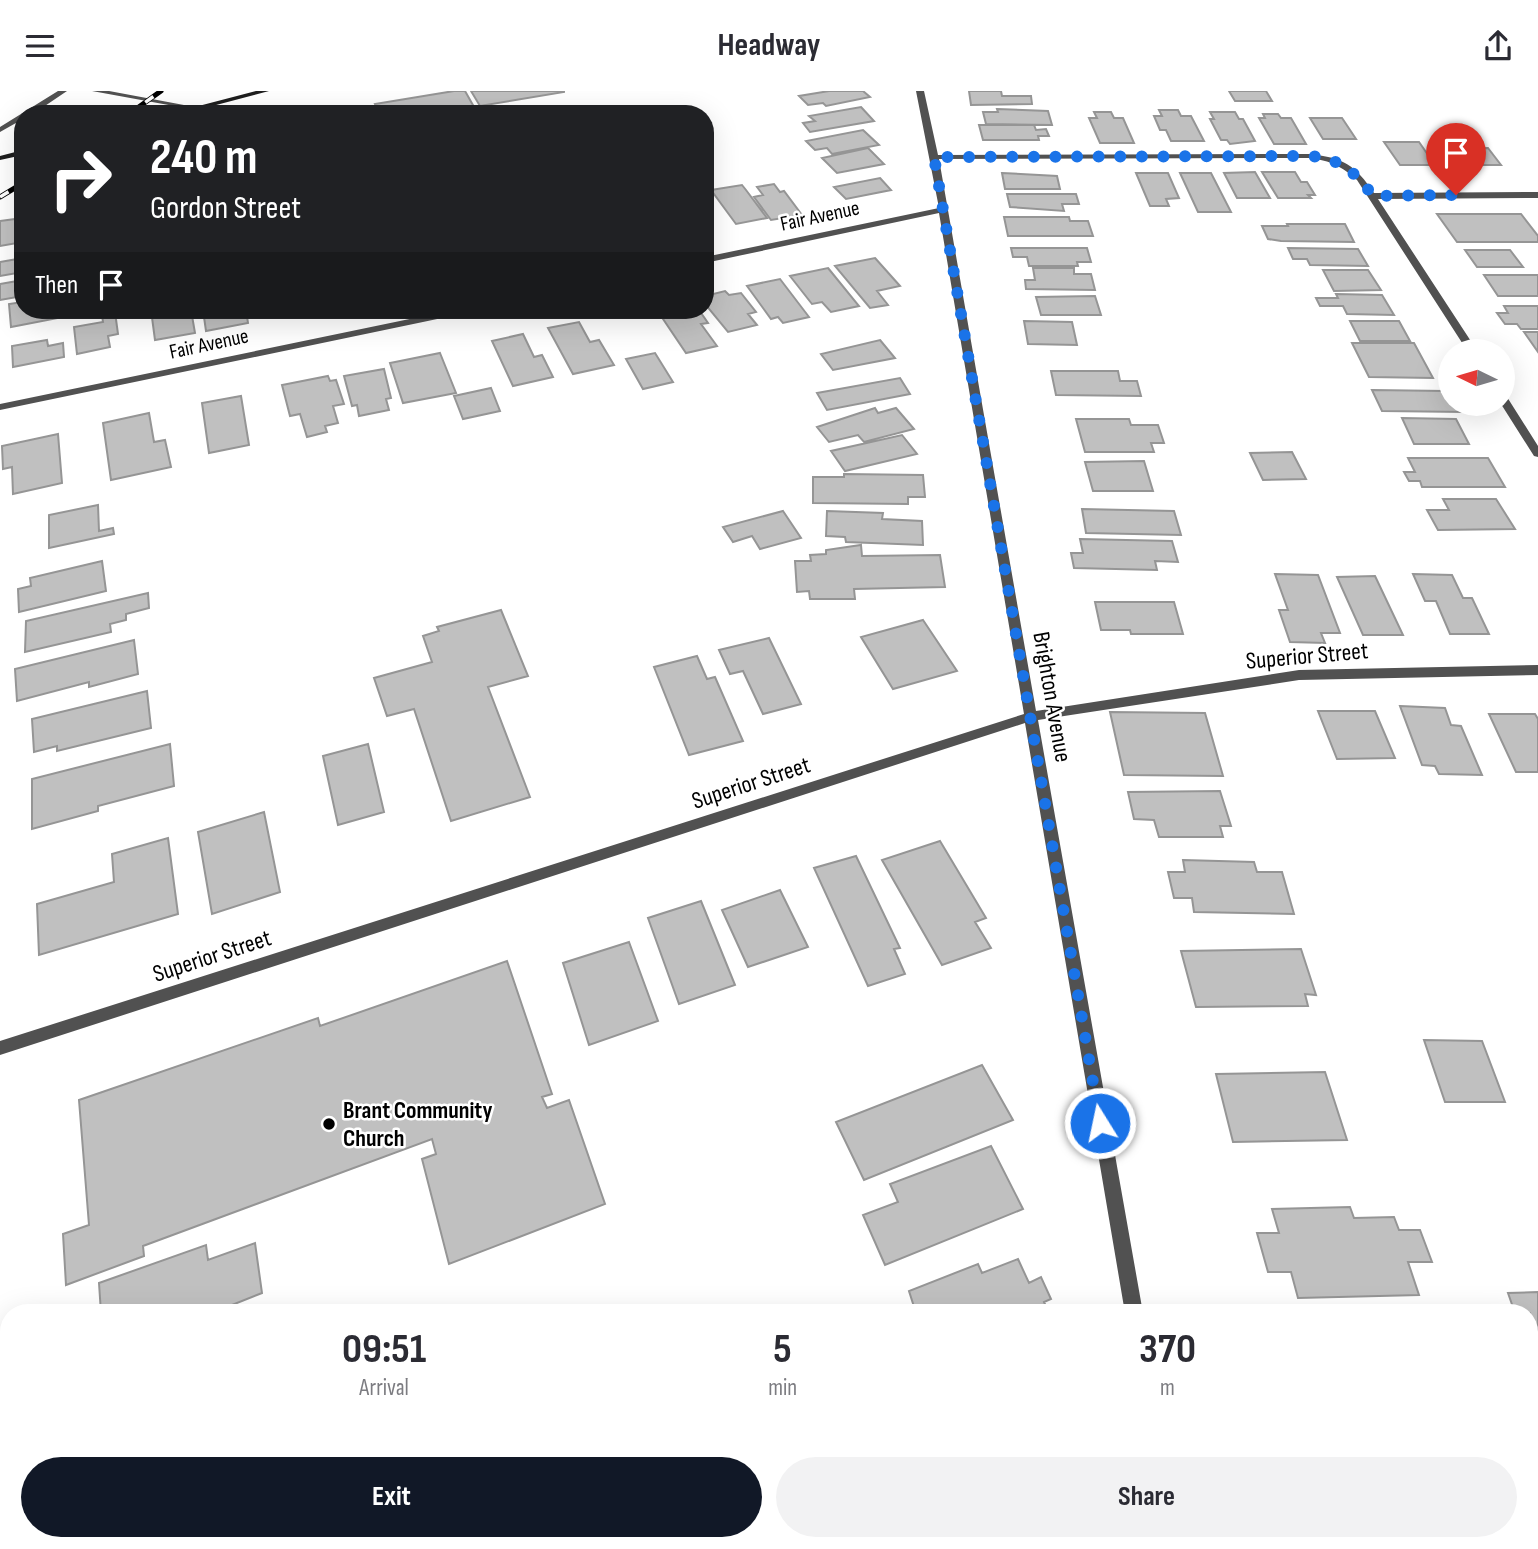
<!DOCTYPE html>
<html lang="en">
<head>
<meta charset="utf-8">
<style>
	body { margin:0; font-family:"Sofia Sans Condensed",sans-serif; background:#f2f2f3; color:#2b2b33; height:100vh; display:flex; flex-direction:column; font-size:26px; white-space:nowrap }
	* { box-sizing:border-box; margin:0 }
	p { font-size:23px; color:#7c7c81 }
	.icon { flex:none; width:38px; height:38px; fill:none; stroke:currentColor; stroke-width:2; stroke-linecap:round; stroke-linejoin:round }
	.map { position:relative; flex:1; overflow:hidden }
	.drawer { position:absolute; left:0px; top:1213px; width:1538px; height:247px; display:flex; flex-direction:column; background:#fff; border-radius:28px 28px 0 0; box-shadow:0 7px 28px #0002 }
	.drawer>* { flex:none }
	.banner { position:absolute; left:14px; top:14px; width:700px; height:214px; border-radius:28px; box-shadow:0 7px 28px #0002; background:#202124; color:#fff; overflow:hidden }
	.needle { width:46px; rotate:275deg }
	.buttons { position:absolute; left:1438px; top:248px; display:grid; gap:14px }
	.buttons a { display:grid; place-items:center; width:77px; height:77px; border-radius:50%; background:#fff; box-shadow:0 7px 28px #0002; font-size:35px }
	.pin { position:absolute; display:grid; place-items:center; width:60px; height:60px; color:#fff; margin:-72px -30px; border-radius:50% 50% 50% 0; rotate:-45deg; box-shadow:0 0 7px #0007 }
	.pin .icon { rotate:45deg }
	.me { position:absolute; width:77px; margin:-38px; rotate:350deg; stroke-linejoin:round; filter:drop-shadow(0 0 5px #0008) }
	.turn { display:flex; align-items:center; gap:24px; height:147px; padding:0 21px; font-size:32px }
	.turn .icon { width:91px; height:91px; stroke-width:2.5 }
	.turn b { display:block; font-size:49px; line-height:60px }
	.then { display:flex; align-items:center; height:66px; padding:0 21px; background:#0003; gap:14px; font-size:26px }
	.eta { display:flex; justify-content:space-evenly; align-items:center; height:119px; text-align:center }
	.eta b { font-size:42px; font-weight:700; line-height:49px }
	.action { display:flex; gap:14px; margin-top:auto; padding:14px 21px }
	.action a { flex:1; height:80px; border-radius:42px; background:#111827; color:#fff; font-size:28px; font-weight:700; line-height:80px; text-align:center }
	.action a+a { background:#f2f2f3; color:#2b2b33 }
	header { display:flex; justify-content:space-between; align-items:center; height:91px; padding:0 21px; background:#fff; font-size:32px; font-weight:700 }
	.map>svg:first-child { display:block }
	.building { fill:#c0c0c0; stroke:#959595; stroke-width:2 }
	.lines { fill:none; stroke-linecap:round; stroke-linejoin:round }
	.street { fill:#515151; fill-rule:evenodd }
	.secondary { fill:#1e1e1e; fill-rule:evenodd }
	.rail-casing { stroke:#000; stroke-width:5 }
	.rail { stroke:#fff; stroke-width:3.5; stroke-dasharray:10; stroke-linecap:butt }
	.route { stroke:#1a73e8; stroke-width:12; stroke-dasharray:0 21.6 }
	.poi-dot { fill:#000; stroke:#fff; stroke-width:2.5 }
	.labels { text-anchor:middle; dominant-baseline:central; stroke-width:5; stroke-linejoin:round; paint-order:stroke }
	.far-street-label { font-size:21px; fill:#000; stroke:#fff }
	.street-label { font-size:24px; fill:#000; stroke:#fff }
	.poi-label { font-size:24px; font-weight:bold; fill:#000; stroke:#fff; text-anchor:start }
</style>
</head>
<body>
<header><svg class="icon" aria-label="menu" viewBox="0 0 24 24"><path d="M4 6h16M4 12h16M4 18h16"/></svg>Headway<svg class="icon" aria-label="share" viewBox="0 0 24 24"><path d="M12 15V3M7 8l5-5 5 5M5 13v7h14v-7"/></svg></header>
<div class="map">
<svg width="1538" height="1458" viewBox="0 0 1538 1458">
	<rect width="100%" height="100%" fill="#fff"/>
	<path class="building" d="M 454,0 L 465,0 L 478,23 L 380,23 L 375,13 Z
		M 471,0 L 564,0 L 564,1 L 480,15 Z
		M 829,0 L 863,0 L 870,6 L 826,15 L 823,12 L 808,14 L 799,5 Z
		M 969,0 L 1001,0 L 1002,5 L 1031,5 L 1032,13 L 971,14 Z
		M 1229,0 L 1266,0 L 1272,10 L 1235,10 Z
		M 861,16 L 874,30 L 810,41 L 803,32 L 815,30 L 809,25 Z
		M 997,18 L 1048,20 L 1052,34 L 986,33 L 983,21 L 998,21 Z
		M 1159,19 L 1178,19 L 1181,25 L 1191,25 L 1204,50 L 1171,50 L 1166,39 L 1160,39 L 1154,25 L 1162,25 Z
		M 1094,21 L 1111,21 L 1114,27 L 1123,27 L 1134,52 L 1100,52 L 1089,27 L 1097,27 Z
		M 1210,21 L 1235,21 L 1239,28 L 1243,28 L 1255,50 L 1230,53 L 1227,49 L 1221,49 L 1210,28 L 1214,28 Z
		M 1263,23 L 1278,23 L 1281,27 L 1291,27 L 1306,53 L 1274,53 L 1259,27 L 1265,27 Z
		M 1310,27 L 1342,27 L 1356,48 L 1323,48 Z
		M 979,34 L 1034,34 L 1036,39 L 1046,38 L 1049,45 L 1038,45 L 1039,49 L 983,49 Z
		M 863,39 L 879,54 L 832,63 L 827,57 L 815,59 L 806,50 Z
		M 1384,51 L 1419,51 L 1435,74 L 1400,74 Z
		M 868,57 L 884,73 L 837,82 L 822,67 Z
		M 1488,57 L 1501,74 L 1460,74 L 1448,58 Z
		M 1255,81 L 1270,107 L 1237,107 L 1224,82 Z
		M 1262,81 L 1295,81 L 1301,91 L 1307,91 L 1315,104 L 1308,104 L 1311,107 L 1278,107 Z
		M 1002,82 L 1057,85 L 1060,98 L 1005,98 Z
		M 1136,82 L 1168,82 L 1179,107 L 1166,108 L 1169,115 L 1150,115 Z
		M 1180,82 L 1211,82 L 1231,121 L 1198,121 Z
		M 880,87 L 891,99 L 846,108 L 834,96 Z
		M 774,93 L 780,101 L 784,100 L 802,124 L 771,129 L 754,106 L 763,104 L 757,96 Z
		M 742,94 L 746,99 L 767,127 L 736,133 L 711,99 Z
		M 1007,103 L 1076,103 L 1079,113 L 1062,113 L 1064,120 L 1010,116 Z
		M 1437,123 L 1521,123 L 1538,145 L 1538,151 L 1457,151 Z
		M 1004,126 L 1069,126 L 1070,130 L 1088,130 L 1093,145 L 1008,145 Z
		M 23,127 L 23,151 L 0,155 L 0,130 Z
		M 1287,133 L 1345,133 L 1354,151 L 1281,150 L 1268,148 L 1262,135 L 1288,135 Z
		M 1011,157 L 1087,157 L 1091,171 L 1077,171 L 1078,175 L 1029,175 L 1027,166 L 1013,166 Z
		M 1288,157 L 1358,158 L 1368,175 L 1310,174 L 1307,168 L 1293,168 Z
		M 1465,159 L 1510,159 L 1523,176 L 1477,176 Z
		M 23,167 L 23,181 L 0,185 L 0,171 Z
		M 875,167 L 900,195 L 877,200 L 888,214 L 870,217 L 835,175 Z
		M 828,177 L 859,215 L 831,221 L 822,211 L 812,213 L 790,185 Z
		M 1033,177 L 1074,177 L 1074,183 L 1091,183 L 1095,199 L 1026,198 L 1025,189 L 1035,189 Z
		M 1323,179 L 1368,179 L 1381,199 L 1334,200 Z
		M 1484,184 L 1538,184 L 1538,205 L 1498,205 Z
		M 780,188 L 809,226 L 783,232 L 778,226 L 771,228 L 747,195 Z
		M 23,189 L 23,205 L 0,209 L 0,193 Z
		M 725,200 L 729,204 L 741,202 L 756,221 L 748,223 L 757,234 L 728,241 L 705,213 L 705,205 Z
		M 1336,203 L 1382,204 L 1394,224 L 1347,223 L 1343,215 L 1320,215 L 1316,207 L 1338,207 Z
		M 1095,205 L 1101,224 L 1041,224 L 1036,206 Z
		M 23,211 L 23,219 L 76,219 L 58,222 L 58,227 L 11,236 L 9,213 Z
		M 1504,215 L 1538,215 L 1538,238 L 1521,238 L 1517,233 L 1505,233 L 1497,222 L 1508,222 Z
		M 151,219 L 191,219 L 195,242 L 155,249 Z
		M 203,219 L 246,219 L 248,232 L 206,240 Z
		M 657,219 L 699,219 L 708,232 L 701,233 L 717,255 L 686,262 Z
		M 115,221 L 118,243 L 108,245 L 110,256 L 77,263 L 74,236 L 103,231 L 102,224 Z
		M 1024,230 L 1072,231 L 1077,254 L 1028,253 Z
		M 1350,230 L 1399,230 L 1410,250 L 1360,250 Z
		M 579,231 L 590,251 L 599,249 L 614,274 L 573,283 L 548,237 Z
		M 1524,241 L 1538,241 L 1538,261 Z
		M 523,243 L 534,266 L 542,264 L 553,286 L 513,295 L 492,250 Z
		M 47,249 L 48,255 L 63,252 L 64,266 L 13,276 L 12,255 Z
		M 880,249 L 895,267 L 833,279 L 821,263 Z
		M 1352,252 L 1414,252 L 1433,287 L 1369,286 Z
		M 440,262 L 456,302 L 403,312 L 390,272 Z
		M 655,262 L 673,291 L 643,298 L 626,268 Z
		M 384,278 L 391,307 L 386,308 L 389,319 L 359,325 L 357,314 L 352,315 L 344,285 Z
		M 1051,280 L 1118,280 L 1120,290 L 1137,290 L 1141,305 L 1056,304 Z
		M 328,285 L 330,290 L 336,289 L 344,313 L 333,315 L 338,332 L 325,335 L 327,341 L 307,346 L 300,323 L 290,325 L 282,294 Z
		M 900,287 L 910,303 L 827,319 L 817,302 Z
		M 491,297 L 500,320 L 463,328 L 454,305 Z
		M 1372,299 L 1445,300 L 1447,305 L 1451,305 L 1451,313 L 1461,313 L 1465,321 L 1382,320 Z
		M 241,305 L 249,354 L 209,362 L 202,312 Z
		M 875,317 L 878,322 L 896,317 L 914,338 L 864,351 L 858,344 L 829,351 L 817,336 Z
		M 149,322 L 154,351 L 165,349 L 171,376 L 111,389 L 103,332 Z
		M 1402,327 L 1456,328 L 1469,353 L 1414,353 Z
		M 1076,328 L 1129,328 L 1131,334 L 1158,334 L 1164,352 L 1151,352 L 1154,361 L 1085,361 Z
		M 58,343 L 62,392 L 13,403 L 12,376 L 3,378 L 2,355 Z
		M 902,344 L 917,363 L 845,380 L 831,360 Z
		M 1292,361 L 1306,388 L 1263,389 L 1250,362 Z
		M 1408,367 L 1488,367 L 1505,396 L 1422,396 L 1420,390 L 1409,390 L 1404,381 L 1415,381 Z
		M 1144,370 L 1153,400 L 1093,400 L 1085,371 Z
		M 844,383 L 923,384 L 925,406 L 908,406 L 908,413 L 813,412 L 813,386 L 844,386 Z
		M 1443,408 L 1496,408 L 1515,438 L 1438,439 L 1427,419 L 1449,419 Z
		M 98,414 L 99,440 L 113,437 L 114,443 L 49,457 L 49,424 Z
		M 1082,418 L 1174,420 L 1181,444 L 1086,442 Z
		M 783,420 L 801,447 L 760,458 L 752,445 L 733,451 L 723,436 Z
		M 827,420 L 883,422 L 882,428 L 922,430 L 923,454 L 846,451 L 845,446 L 826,445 Z
		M 1080,448 L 1172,450 L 1178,471 L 1155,470 L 1157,479 L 1074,477 L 1071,462 L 1083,462 Z
		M 861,454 L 862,465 L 940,464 L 945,496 L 854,498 L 855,508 L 810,508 L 809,500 L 797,501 L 795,470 L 811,470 L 810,464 L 826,463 L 826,459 Z
		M 102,470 L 106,500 L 19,521 L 18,498 L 31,495 L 30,487 Z
		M 1275,483 L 1318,484 L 1340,542 L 1321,542 L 1325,552 L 1290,551 L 1279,519 L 1288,519 Z
		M 1413,483 L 1452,484 L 1463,507 L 1472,507 L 1489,543 L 1450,543 L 1436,510 L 1425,510 Z
		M 1375,485 L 1403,544 L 1363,544 L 1337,486 Z
		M 148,502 L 149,517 L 126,523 L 126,529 L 110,533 L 111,541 L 25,561 L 26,530 Z
		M 1095,511 L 1174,511 L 1183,543 L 1131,543 L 1130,539 L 1101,539 Z
		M 501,519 L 528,585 L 488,596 L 530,706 L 451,730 L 414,618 L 387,625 L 374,587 L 432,571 L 423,545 L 439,540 L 437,536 Z
		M 923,529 L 957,580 L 893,598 L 861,546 Z
		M 769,547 L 801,613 L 763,623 L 743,580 L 730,583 L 719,559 Z
		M 134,549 L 138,583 L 89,596 L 89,591 L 17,610 L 15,578 Z
		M 697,565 L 707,588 L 715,586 L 743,650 L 689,664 L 654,576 Z
		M 147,600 L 151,637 L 57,660 L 57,655 L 34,661 L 32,628 Z
		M 1400,615 L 1445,617 L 1451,634 L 1461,635 L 1482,684 L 1439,683 L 1435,675 L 1422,674 Z
		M 1318,620 L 1375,620 L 1395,667 L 1337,668 Z
		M 1110,621 L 1205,622 L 1223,685 L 1124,684 Z
		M 1489,623 L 1535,623 L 1538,628 L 1538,681 L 1516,681 Z
		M 170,653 L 174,695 L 98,715 L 98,720 L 32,738 L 32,688 Z
		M 368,653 L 384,721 L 338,734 L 323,665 Z
		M 1220,700 L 1231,735 L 1220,735 L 1223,746 L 1159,746 L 1154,729 L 1134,728 L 1128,701 Z
		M 264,721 L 280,801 L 212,823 L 198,741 Z
		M 168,747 L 178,823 L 39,864 L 37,813 L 114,791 L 112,763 Z
		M 940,750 L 986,827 L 975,831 L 991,857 L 942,874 L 882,769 Z
		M 856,765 L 900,857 L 894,858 L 905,883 L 868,895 L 814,777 Z
		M 1183,769 L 1254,771 L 1257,781 L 1282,781 L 1294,823 L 1194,821 L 1192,807 L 1174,807 L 1168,781 L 1185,781 Z
		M 780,799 L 808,856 L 748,876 L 722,819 Z
		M 701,810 L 735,894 L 679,913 L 648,827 Z
		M 629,851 L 658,930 L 589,954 L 563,872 Z
		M 1301,858 L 1316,904 L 1305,903 L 1308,915 L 1196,916 L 1181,860 Z
		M 507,870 L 552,1003 L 542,1006 L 547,1017 L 569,1009 L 605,1113 L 449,1173 L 422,1068 L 436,1063 L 432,1048 L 143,1155 L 144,1165 L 66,1194 L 63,1143 L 89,1134 L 79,1009 L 318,927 L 320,935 Z
		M 1424,949 L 1482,950 L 1505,1011 L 1445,1011 Z
		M 982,974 L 1013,1029 L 864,1089 L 836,1031 Z
		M 1325,981 L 1347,1049 L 1233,1051 L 1216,983 Z
		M 991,1055 L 1023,1118 L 885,1174 L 863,1124 L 898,1111 L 890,1093 Z
		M 1350,1116 L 1354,1127 L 1394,1126 L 1399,1139 L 1420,1139 L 1432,1171 L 1408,1171 L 1419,1204 L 1298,1207 L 1291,1181 L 1268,1181 L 1257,1142 L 1279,1142 L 1272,1118 Z
		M 255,1152 L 262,1202 L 212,1222 L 101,1222 L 99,1192 L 206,1154 L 208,1169 Z
		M 1018,1168 L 1029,1192 L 1041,1186 L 1051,1208 L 1044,1211 L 1049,1222 L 916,1222 L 909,1200 L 978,1173 L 982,1182 Z
		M 1538,1201 L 1538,1283 L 1530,1261 L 1530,1222 L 1515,1222 L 1508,1202 Z
		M 94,1451 L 301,1451 L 303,1458 L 94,1458 Z
		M 980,1451 L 1067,1451 L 1071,1458 L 966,1458 Z
		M 1332,1451 L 1484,1451 L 1486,1458 L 1334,1458 Z"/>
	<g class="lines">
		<path class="street" d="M 58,0 L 67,0 L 33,23 L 23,23 L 23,28 L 0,41 L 0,36 Z
			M 92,0 L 109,0 L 200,17 L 196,19 Z
			M 916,0 L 924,0 L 938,64 L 1310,63 C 1344,67 1355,74 1374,102 L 1538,101 L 1538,107 L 1378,108 L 1478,261 L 1468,261 L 1357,89 C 1341,75 1331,70 1310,67 L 939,68 L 1036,620 L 1299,579 L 1538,574 L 1538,584 L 1299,589 L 1038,629 L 1143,1222 L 1125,1222 L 1025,632 L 0,964 L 0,950 L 1024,623 L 939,122 L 705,172 L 705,166 L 939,117 Z
			M 453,219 L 471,219 L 466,222 L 0,319 L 0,313 Z
			M 1503,305 L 1507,306 L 1538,355 L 1538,366 L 1534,365 L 1501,313 L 1503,313 Z
			M 1164,1451 L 1184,1451 L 1186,1458 L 1166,1458 Z"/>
		<path class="secondary" d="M 256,0 L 269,0 L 182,23 L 168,23 Z
			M 23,59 L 23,64 L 0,69 L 0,65 Z"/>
		<g class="rail-casing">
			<path id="rail" d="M 129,23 L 161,0
				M 0,106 L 23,92"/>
		</g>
		<use href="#rail" class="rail"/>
	</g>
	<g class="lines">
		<path class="route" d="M 1100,1032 L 934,66 L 1310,65 C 1341,68 1355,81 1373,105 L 1456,104"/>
	</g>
	<circle class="poi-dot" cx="329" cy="1033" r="7"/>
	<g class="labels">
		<g class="far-street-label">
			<text transform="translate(820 125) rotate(-12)">Fair Avenue</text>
			<text transform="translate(209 253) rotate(-12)">Fair Avenue</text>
		</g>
		<g class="street-label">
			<text transform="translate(1307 565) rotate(-5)">Superior Street</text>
			<text transform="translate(1052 606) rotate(80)">Brighton Avenue</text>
			<text transform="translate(751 692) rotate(-18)">Superior Street</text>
			<text transform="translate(212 865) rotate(-18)">Superior Street</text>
		</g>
		<g class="poi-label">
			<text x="343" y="1019">Brant Community<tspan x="343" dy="28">Church</tspan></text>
		</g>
	</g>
</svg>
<div class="buttons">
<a><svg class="needle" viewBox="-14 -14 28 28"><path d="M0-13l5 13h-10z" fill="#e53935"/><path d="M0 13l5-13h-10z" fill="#7c7c81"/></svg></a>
</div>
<div class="pin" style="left:1456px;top:104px;background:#d93025"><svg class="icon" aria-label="arrive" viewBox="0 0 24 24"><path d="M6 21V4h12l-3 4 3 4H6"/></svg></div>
<svg class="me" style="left:1100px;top:1032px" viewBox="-20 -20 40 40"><circle r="17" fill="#1a73e8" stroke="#fff" stroke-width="3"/><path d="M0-11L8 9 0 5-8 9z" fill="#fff"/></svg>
<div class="banner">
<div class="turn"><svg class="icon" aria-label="right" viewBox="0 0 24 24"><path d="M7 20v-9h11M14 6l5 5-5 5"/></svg><div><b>240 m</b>Gordon Street</div></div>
<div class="then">Then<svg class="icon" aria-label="arrive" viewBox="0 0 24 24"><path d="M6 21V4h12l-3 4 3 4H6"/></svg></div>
</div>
<section class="drawer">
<div class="eta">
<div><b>09:51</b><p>Arrival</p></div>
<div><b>5</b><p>min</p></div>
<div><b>370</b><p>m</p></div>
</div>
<div class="action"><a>Exit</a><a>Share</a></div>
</section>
</div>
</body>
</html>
